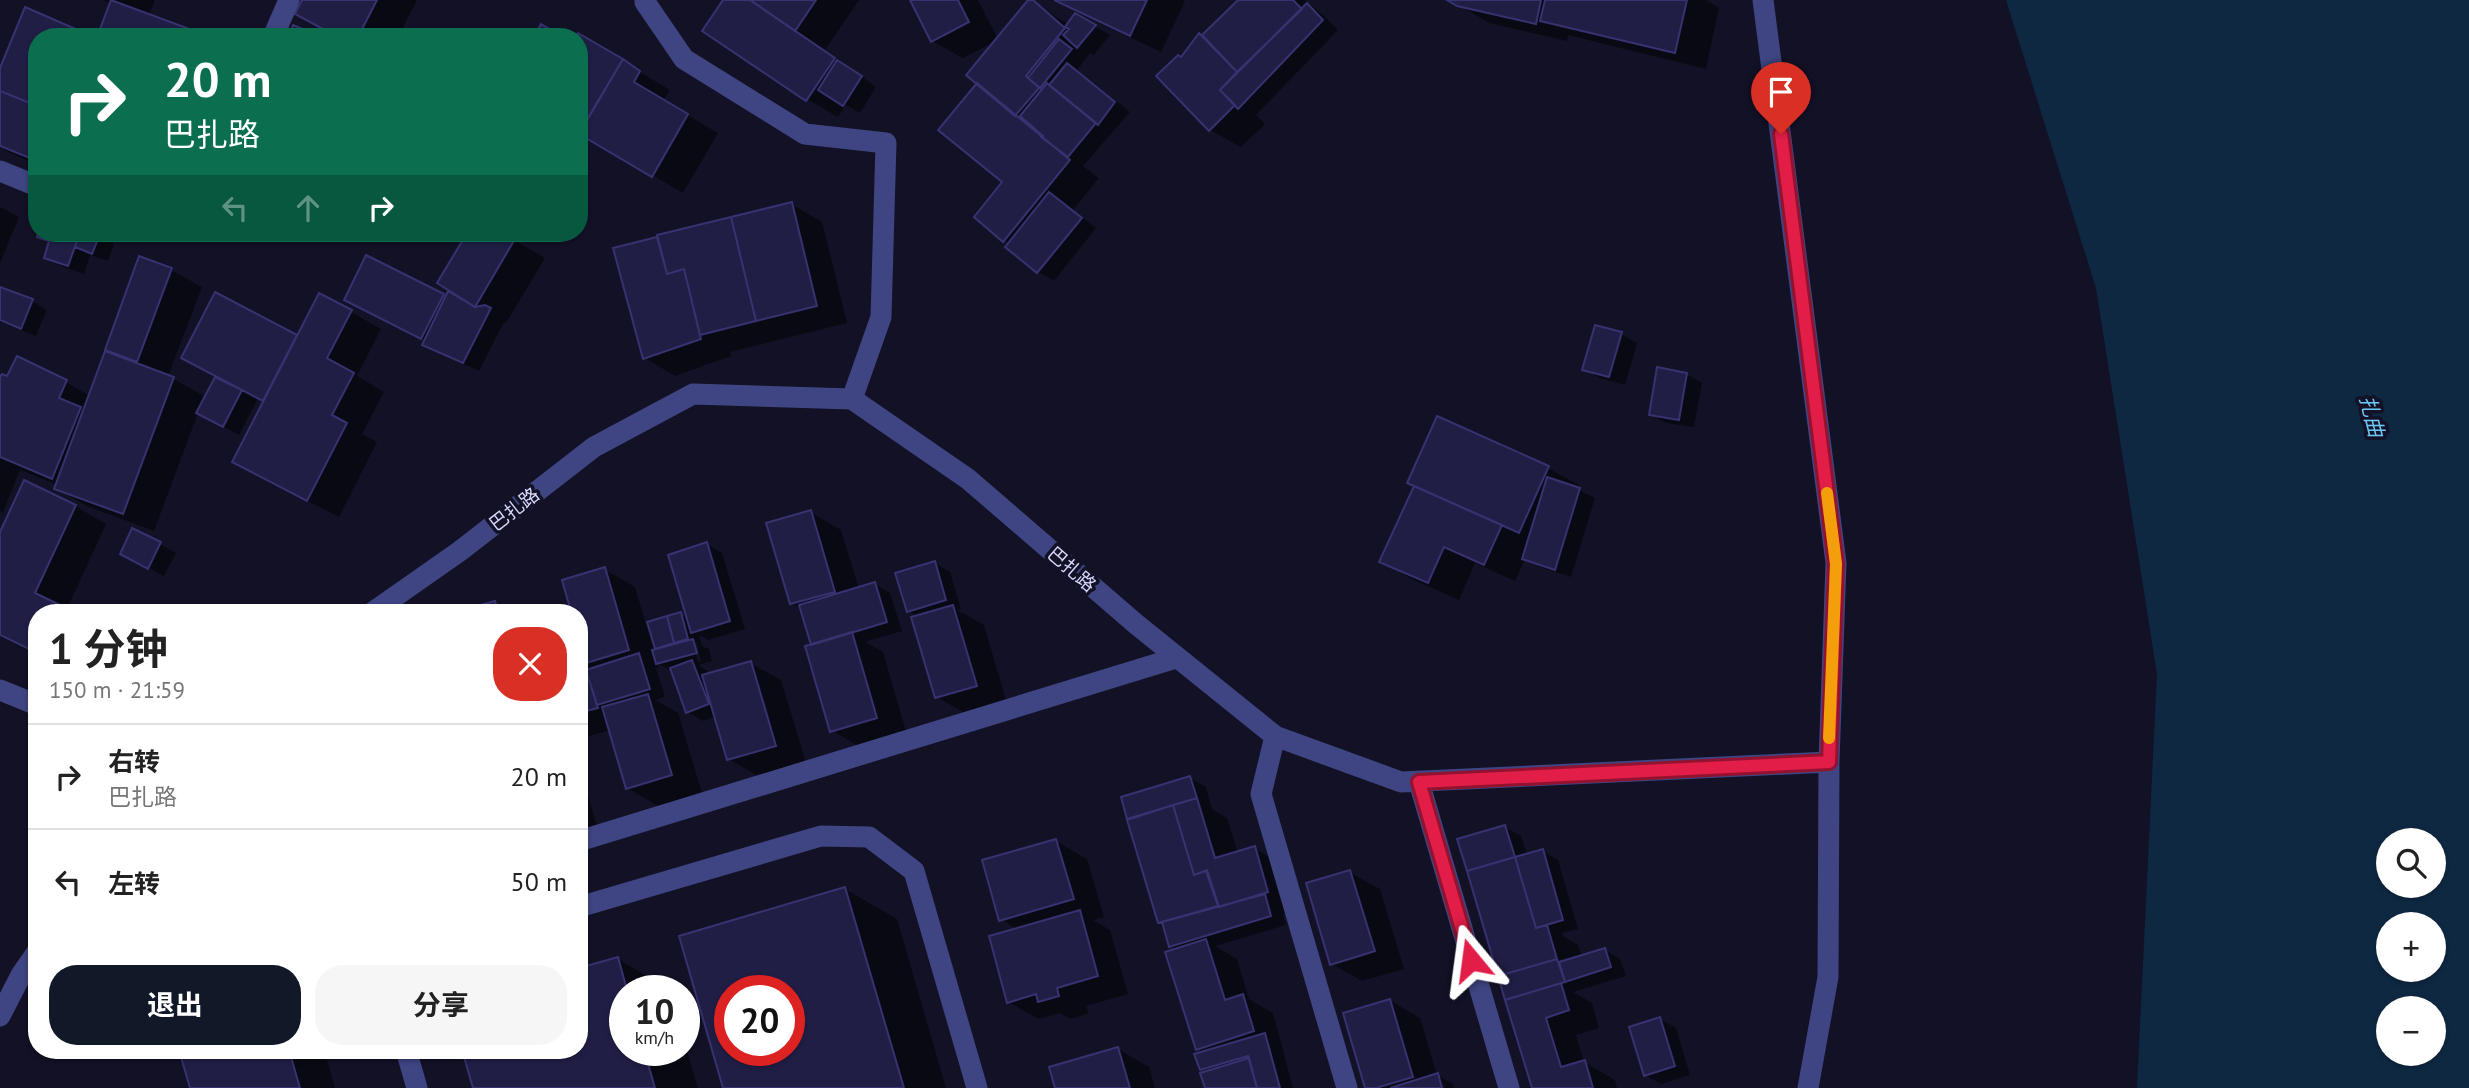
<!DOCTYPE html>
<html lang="zh">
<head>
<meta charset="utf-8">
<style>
	body { margin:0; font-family:"PT Sans","Noto Sans SC",sans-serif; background:#f6f6f6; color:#222; height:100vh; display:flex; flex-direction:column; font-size:26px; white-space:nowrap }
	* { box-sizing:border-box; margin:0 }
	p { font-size:23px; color:#767676 }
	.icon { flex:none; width:38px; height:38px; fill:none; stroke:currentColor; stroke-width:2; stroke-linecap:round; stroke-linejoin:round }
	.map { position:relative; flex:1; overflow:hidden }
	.panel { position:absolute; left:28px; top:604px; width:560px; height:455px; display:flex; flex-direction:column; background:#fff; border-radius:28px; box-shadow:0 2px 5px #0004 }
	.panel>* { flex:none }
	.banner { position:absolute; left:28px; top:28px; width:560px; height:214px; border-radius:28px; box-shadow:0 2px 5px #0004; background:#0b6e4f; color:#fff; overflow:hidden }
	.buttons { position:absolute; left:2376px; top:828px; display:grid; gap:14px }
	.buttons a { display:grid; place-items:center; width:70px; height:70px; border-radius:50%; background:#fff; box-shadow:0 2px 5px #0004; font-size:35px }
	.speed { position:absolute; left:609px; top:975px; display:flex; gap:14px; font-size:35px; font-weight:700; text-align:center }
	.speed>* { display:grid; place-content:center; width:91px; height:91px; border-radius:50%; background:#fff; box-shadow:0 2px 5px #0004; line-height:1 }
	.speed small { font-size:18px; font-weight:400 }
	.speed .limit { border:10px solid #d22; background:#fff; color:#111 }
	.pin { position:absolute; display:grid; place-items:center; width:60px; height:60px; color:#fff; margin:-72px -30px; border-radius:50% 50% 50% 0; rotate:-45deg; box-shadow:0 0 7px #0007 }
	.pin .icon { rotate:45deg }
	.me { position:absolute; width:77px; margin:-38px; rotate:344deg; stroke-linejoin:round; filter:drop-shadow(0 0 5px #0008) }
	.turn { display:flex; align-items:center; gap:24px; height:147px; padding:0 21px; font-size:32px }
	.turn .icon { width:91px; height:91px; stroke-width:2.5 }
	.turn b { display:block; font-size:49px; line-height:60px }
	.lanes { display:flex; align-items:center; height:66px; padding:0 21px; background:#0003; justify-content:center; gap:35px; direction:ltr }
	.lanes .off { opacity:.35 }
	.round { display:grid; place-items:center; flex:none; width:74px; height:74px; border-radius:28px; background:#f6f6f6 }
	.overview { display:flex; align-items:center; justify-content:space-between; height:119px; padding:0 21px }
	h1 { font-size:42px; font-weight:700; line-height:52px }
	.cta { display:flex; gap:14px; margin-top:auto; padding:14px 21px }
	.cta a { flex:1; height:80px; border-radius:28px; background:#111827; color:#fff; font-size:28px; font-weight:700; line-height:80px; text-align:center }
	.cta a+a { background:#f6f6f6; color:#222 }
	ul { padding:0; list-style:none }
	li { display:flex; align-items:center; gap:21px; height:105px; padding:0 21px; border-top:2px solid #e0e0e0 }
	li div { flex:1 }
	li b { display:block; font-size:26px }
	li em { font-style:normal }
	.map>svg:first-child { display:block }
	.water { fill:#0e2842; fill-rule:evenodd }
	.shadow { fill:#0007; fill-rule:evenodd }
	.building { fill:#211e46; stroke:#373270; stroke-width:2; fill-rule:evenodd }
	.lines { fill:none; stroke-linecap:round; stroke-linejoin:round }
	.minor { stroke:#3f4582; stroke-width:21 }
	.route-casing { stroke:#92132f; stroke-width:18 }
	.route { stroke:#e11d48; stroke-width:12 }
	.slow { stroke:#f59e0b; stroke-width:12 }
	.labels { text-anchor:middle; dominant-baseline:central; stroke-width:7; stroke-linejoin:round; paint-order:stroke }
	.street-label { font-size:19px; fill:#d9d9fd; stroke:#121126 }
	.water-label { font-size:21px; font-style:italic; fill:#6ec8f6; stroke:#121126 }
</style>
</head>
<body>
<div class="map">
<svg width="2469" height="1088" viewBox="0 0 2469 1088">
	<rect width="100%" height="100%" fill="#121126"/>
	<path class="water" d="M 2006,0 L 2469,0 L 2469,1088 L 2137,1088 L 2157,674 L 2096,288 ZM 2389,840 L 2434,840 L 2434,886 L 2389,886 ZM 2389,924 L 2434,924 L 2434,970 L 2389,970 ZM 2389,1008 L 2434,1008 L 2434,1054 L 2389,1054 Z"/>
	<path class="shadow" d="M 102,0 L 155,0 L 149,16 Z
		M 304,0 L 417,0 L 398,37 L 339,37 Z
		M 725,0 L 859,0 L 825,50 L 876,87 L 860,113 L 846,105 L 838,117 L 807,99 L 705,30 Z
		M 912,0 L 978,0 L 998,39 L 1030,0 L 1069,25 L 1076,16 L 1110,35 L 1094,55 L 1090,53 L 1077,70 L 1130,112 L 1083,166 L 1099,178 L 1073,210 L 1096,228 L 1054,281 L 1038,272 L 1008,246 L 1010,243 L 1004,240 L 1004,182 L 979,83 L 998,40 L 963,58 L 932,41 Z
		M 1051,0 L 1183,0 L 1185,1 L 1161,52 Z
		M 1240,0 L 1305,0 L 1323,15 L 1338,30 L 1256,115 L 1265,124 L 1241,147 L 1210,130 L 1158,76 L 1182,59 Z
		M 1451,0 L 1706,0 L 1719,8 L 1706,69 L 1568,35 L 1567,41 L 1489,23 Z
		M 26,9 L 89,37 L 37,37 L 37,165 L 0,148 L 0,72 Z
		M 578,35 L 670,90 L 663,101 L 718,133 L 683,193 L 579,132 Z
		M 791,204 L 822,222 L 847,323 L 730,352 L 731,356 L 675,376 L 645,358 L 615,250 Z
		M 0,207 L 19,217 L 0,263 Z
		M 40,233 L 90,233 L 114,244 L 108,261 L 90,255 L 84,274 L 61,266 L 46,257 L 51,243 L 39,236 Z
		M 327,233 L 354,233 L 350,242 Z
		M 452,233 L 502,233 L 545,258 L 506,323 L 504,322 L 479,371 L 440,353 L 415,333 L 413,335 L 346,299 L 367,257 L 447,298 L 465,303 L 464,240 Z
		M 140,258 L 171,270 L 202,287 L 168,376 L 206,397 L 217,377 L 216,294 L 298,338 L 351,312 L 381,329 L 357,376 L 384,392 L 362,434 L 377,442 L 339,517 L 265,479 L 265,402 L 258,398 L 239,435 L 198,413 L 154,531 L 87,506 L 56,488 L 58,485 L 20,470 L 3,512 L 0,511 L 0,382 L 66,382 L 90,396 Z
		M 0,290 L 32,301 L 47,310 L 36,336 L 0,322 Z
		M 1621,334 L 1637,343 L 1625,385 L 1600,378 L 1584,369 Z
		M 1686,374 L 1702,383 L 1694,427 L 1666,423 L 1651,414 Z
		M 1548,468 L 1579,485 L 1577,489 L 1595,498 L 1571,577 L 1540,567 L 1525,559 L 1515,581 L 1475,563 L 1459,600 L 1412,579 L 1381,561 Z
		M 25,482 L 75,506 L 106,524 L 66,611 L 69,612 L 37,612 L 37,654 L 0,637 L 0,536 Z
		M 810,512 L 841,530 L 859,589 L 875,584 L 890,593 L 902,631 L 865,642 L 883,652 L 907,735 L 862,748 L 831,730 L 813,646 L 802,609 L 792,603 Z
		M 133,530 L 176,553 L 164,576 L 137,562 Z
		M 707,544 L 722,553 L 745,629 L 708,640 L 699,635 L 702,646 L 709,649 L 712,661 L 698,665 L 707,671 L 709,675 L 750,663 L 781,680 L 806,763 L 760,777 L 729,759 L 716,716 L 703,721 L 688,712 L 673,672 L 657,663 L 659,668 L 656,668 L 665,697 L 655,700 L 678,713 L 702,793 L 658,806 L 627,788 L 610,730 L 579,739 L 579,612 L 573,612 L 564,581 L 604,569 L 635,587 L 646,624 L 680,614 L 689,619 ZM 692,642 L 696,642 L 701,661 L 698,662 Z
		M 935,563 L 950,572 L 961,609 L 957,610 L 984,625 L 1007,704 L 968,715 L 937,697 L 919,617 L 908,611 Z
		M 494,603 L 511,612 L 462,612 Z
		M 579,765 L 597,826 L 579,831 Z
		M 1190,778 L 1206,787 L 1212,809 L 1227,818 L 1238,853 L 1254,848 L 1285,866 L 1298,909 L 1283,914 L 1286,925 L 1215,946 L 1237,959 L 1249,999 L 1273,1013 L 1293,1088 L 1206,1088 L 1207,1072 L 1201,1069 L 1204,1053 L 1197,1049 L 1177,950 L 1171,946 L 1164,925 L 1159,922 L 1133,820 L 1129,817 Z
		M 1505,827 L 1521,836 L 1527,855 L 1542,851 L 1558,860 L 1578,929 L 1562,933 L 1563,936 L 1578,945 L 1582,957 L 1605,950 L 1620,959 L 1626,976 L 1573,992 L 1592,1003 L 1599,1028 L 1576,1035 L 1584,1062 L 1615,1080 L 1617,1088 L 1533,1088 Z
		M 1056,841 L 1087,859 L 1104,917 L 1093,920 L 1110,930 L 1128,994 L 1086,1006 L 1089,1013 L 1071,1019 L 1060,1013 L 1039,1019 L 1008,1002 L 1019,930 L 1001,919 Z
		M 1349,872 L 1380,889 L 1404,969 L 1362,981 L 1332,964 Z
		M 845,889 L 897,919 L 946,1088 L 725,1088 L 681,937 ZM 730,990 L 789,990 L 789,1050 L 730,1050 Z
		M 618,959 L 670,990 L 625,990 L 625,1050 L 684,1050 L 684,1041 L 698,1088 L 475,1088 L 464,1050 L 579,1050 Z
		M 1389,1000 L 1420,1018 L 1437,1075 L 1453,1084 L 1454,1088 L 1445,1088 L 1443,1084 L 1440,1084 L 1441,1088 L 1367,1088 Z
		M 1660,1019 L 1676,1028 L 1690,1075 L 1661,1084 L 1645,1075 Z
		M 1118,1049 L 1149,1067 L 1155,1088 L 1056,1088 Z
		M 181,1050 L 324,1050 L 335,1088 L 192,1088 Z"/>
	<path class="building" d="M 111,0 L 195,31 L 193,37 L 97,37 Z
		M 302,0 L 377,0 L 358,37 L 338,37 L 295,14 Z
		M 723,0 L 750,0 L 835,58 L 806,101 L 702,31 Z
		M 750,0 L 816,0 L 795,31 Z
		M 910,0 L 958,0 L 969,22 L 931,42 Z
		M 1028,0 L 1033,0 L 1065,28 L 1026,76 L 1039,88 L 1015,116 L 966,75 Z
		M 1054,0 L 1147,0 L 1130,36 Z
		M 1238,0 L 1293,0 L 1302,9 L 1237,72 L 1202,35 Z
		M 1447,0 L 1541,0 L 1536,24 L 1457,6 Z
		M 1545,0 L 1687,0 L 1675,53 L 1540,21 Z
		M 1307,3 L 1323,20 L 1238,109 L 1220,90 Z
		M 25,7 L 85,33 L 84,37 L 37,37 L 37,106 L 0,91 L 0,68 Z
		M 1075,13 L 1096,25 L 1077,48 L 1063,35 L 1069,29 L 1065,27 Z
		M 541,24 L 563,37 L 534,37 Z
		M 293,25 L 322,37 L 289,37 Z
		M 413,30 L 424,37 L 408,37 Z
		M 195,31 L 210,37 L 193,37 Z
		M 578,33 L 623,59 L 579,133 L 579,37 L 575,37 Z
		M 1199,33 L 1237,72 L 1220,90 L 1235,105 L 1209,131 L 1156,76 L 1178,55 L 1181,57 Z
		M 1059,39 L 1072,49 L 1040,88 L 1028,78 Z
		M 623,59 L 640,71 L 634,82 L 688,114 L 652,177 L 579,134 Z
		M 837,60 L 862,76 L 843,106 L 818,90 Z
		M 1067,63 L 1115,102 L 1098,125 L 1049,85 Z
		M 977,83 L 1070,160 L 1003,242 L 974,217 L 1002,182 L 938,130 Z
		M 1047,83 L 1096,123 L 1068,157 L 1041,137 L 1043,136 L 1020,116 Z
		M 0,91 L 37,106 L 37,161 L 0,146 Z
		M 1049,192 L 1082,218 L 1037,273 L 1005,247 Z
		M 792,202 L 817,306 L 756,321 L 731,217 Z
		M 731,217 L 756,321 L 700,335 L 684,269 L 667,274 L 657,235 Z
		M 38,233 L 80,233 L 68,266 L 44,258 L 49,241 L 37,237 Z
		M 80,233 L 100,234 L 92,254 L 75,247 Z
		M 448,233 L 467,233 L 462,241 Z
		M 467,233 L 505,233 L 515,239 L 475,307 L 437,283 Z
		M 657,237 L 667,274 L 684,269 L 701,339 L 643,359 L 613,248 Z
		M 366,255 L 444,294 L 421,339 L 344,300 Z
		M 139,256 L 172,268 L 137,362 L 105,350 Z
		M 0,287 L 33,299 L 21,329 L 0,320 Z
		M 448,291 L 475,307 L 485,305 L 491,308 L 463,363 L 422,345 Z
		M 215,292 L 297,335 L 263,401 L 181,358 Z
		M 319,293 L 352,310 L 327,358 L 354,373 L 332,415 L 347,423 L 307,501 L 232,462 Z
		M 1595,325 L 1622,332 L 1609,377 L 1582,370 Z
		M 105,351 L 174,377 L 123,514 L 54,489 Z
		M 17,356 L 67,380 L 59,398 L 81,407 L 52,479 L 0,457 L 0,377 L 2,374 L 7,376 Z
		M 1657,367 L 1687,373 L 1679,420 L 1649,415 Z
		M 215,377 L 242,390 L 223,427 L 196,413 Z
		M 1437,416 L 1549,466 L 1519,533 L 1407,483 Z
		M 1547,477 L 1580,488 L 1555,570 L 1522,559 Z
		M 24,480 L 76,505 L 35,593 L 60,605 L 56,612 L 37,612 L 37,653 L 0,635 L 0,532 Z
		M 1414,486 L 1502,525 L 1484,565 L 1444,547 L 1428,583 L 1379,562 Z
		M 811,510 L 835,592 L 790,604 L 766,523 Z
		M 132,528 L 161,542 L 148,569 L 120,554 Z
		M 707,542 L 730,621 L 691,633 L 668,555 Z
		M 935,561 L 946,600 L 907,612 L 895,573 Z
		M 605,567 L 629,650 L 586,663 L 579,640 L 579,612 L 571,612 L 562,580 Z
		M 875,582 L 887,622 L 811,645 L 799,605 Z
		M 495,601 L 498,612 L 455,612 Z
		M 953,605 L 977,686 L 935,698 L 911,617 Z
		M 681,612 L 688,639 L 674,643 L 667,616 Z
		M 667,616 L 674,643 L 655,649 L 647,622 Z
		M 852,632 L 877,718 L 830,732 L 805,646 Z
		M 693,639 L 697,653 L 656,664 L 652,650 Z
		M 579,640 L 586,663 L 579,665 Z
		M 639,653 L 650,689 L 597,705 L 586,670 Z
		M 692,660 L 709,704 L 686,713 L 670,668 Z
		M 751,661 L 776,746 L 727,760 L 702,675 Z
		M 585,667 L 598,708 L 579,713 L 579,668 Z
		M 648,694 L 672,775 L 626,789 L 602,707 Z
		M 1190,776 L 1197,798 L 1127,819 L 1121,797 Z
		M 1197,798 L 1215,858 L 1255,846 L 1268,892 L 1219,907 L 1207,870 L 1194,875 L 1173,805 Z
		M 1173,805 L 1194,875 L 1206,871 L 1218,906 L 1158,923 L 1127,820 Z
		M 1505,825 L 1515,857 L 1467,871 L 1457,839 Z
		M 1056,839 L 1074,899 L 999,921 L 982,860 Z
		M 1543,849 L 1563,920 L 1536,928 L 1515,857 Z
		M 1515,857 L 1536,928 L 1547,925 L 1557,959 L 1498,976 L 1467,871 Z
		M 1350,870 L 1375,951 L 1330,965 L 1306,883 Z
		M 845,887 L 904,1088 L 723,1088 L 679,936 ZM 730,990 L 789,990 L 789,1050 L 730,1050 Z
		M 1265,894 L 1271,916 L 1169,947 L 1162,922 Z
		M 1080,910 L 1098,976 L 1057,988 L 1059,996 L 1038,1002 L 1036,994 L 1007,1003 L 989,936 Z
		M 1206,939 L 1225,1000 L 1243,994 L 1254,1031 L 1196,1050 L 1165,952 Z
		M 1605,948 L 1611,967 L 1565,982 L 1559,962 Z
		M 618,957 L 627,990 L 625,990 L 625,1050 L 644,1050 L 655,1088 L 473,1088 L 462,1050 L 579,1050 L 579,968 Z
		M 1557,959 L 1565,982 L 1505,1000 L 1498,976 Z
		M 1561,983 L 1569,1010 L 1546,1018 L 1561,1067 L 1585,1060 L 1593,1088 L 1532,1088 L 1505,1000 Z
		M 1390,999 L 1413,1077 L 1376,1088 L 1365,1088 L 1343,1013 Z
		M 1660,1017 L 1675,1066 L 1644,1076 L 1629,1027 Z
		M 1265,1033 L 1280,1088 L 1257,1088 L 1248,1056 L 1200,1070 L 1194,1054 Z
		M 1118,1047 L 1130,1088 L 1055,1088 L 1049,1067 Z
		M 179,1050 L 289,1050 L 300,1088 L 190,1088 Z
		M 1249,1058 L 1257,1088 L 1205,1088 L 1200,1073 Z
		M 1438,1073 L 1442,1088 L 1390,1088 Z"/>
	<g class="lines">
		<path class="minor" d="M 1763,0 L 1836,563 L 1829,762 L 1828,977 L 1808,1088
			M 645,2 L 684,59 L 805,134 L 886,143 L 881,317 L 852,399
			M 273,37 L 289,0
			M 0,171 L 37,186
			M 373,612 L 460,551 L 594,447 L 693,394 L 852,399 L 968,479 L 1136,624 L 1275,736 L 1401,782 L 1829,762
			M 0,690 L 37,705
			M 1275,736 L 1261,794 L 1347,1088
			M 1419,782 L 1509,1088
			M 579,841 L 1176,658
			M 579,907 L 821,836 L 869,837 L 914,871 L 977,1088
			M 0,1016 L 21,975 L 37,952
			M 406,1050 L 417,1088"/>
	</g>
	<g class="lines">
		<g class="route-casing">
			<path id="route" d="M 1471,960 L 1419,782 L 1829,762 L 1836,564 L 1781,134"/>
		</g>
		<use href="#route" class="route"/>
		<path class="slow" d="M 1827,493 L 1836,564 L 1829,738"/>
	</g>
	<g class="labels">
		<g class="street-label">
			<text transform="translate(514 509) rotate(-38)">巴扎路</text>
			<text transform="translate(1072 569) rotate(41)">巴扎路</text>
		</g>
		<g class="water-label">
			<text transform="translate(2372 416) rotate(76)">扎曲</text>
		</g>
	</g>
</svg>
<div class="buttons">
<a><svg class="icon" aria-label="search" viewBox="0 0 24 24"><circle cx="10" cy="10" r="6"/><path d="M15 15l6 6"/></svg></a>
<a>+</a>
<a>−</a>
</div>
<div class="speed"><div>10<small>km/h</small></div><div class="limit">20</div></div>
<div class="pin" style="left:1781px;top:134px;background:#d93025"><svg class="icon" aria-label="arrive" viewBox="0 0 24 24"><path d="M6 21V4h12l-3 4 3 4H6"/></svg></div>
<svg class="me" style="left:1471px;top:960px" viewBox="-20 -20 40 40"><path d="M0-17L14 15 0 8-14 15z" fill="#e11d48" stroke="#fff" stroke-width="4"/></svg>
<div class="banner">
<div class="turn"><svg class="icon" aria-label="right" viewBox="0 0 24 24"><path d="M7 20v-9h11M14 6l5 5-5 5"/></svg><div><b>20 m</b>巴扎路</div></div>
<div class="lanes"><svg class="icon off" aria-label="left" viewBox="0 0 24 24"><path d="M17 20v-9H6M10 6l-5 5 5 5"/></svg><svg class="icon off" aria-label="ahead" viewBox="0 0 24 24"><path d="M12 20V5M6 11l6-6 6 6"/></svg><svg class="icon" aria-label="right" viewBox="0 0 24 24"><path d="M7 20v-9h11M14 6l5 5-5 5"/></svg></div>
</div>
<section class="panel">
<div class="overview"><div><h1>1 分钟</h1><p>150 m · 21:59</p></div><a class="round" style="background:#d93025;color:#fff"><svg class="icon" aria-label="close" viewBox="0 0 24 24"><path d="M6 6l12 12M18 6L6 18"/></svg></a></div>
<ul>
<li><svg class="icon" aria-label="right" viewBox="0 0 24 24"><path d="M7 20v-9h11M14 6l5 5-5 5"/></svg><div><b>右转</b><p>巴扎路</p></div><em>20 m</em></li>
<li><svg class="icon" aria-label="left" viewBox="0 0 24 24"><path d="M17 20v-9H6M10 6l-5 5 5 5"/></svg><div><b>左转</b></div><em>50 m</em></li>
</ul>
<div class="cta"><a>退出</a><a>分享</a></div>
</section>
</div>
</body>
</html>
